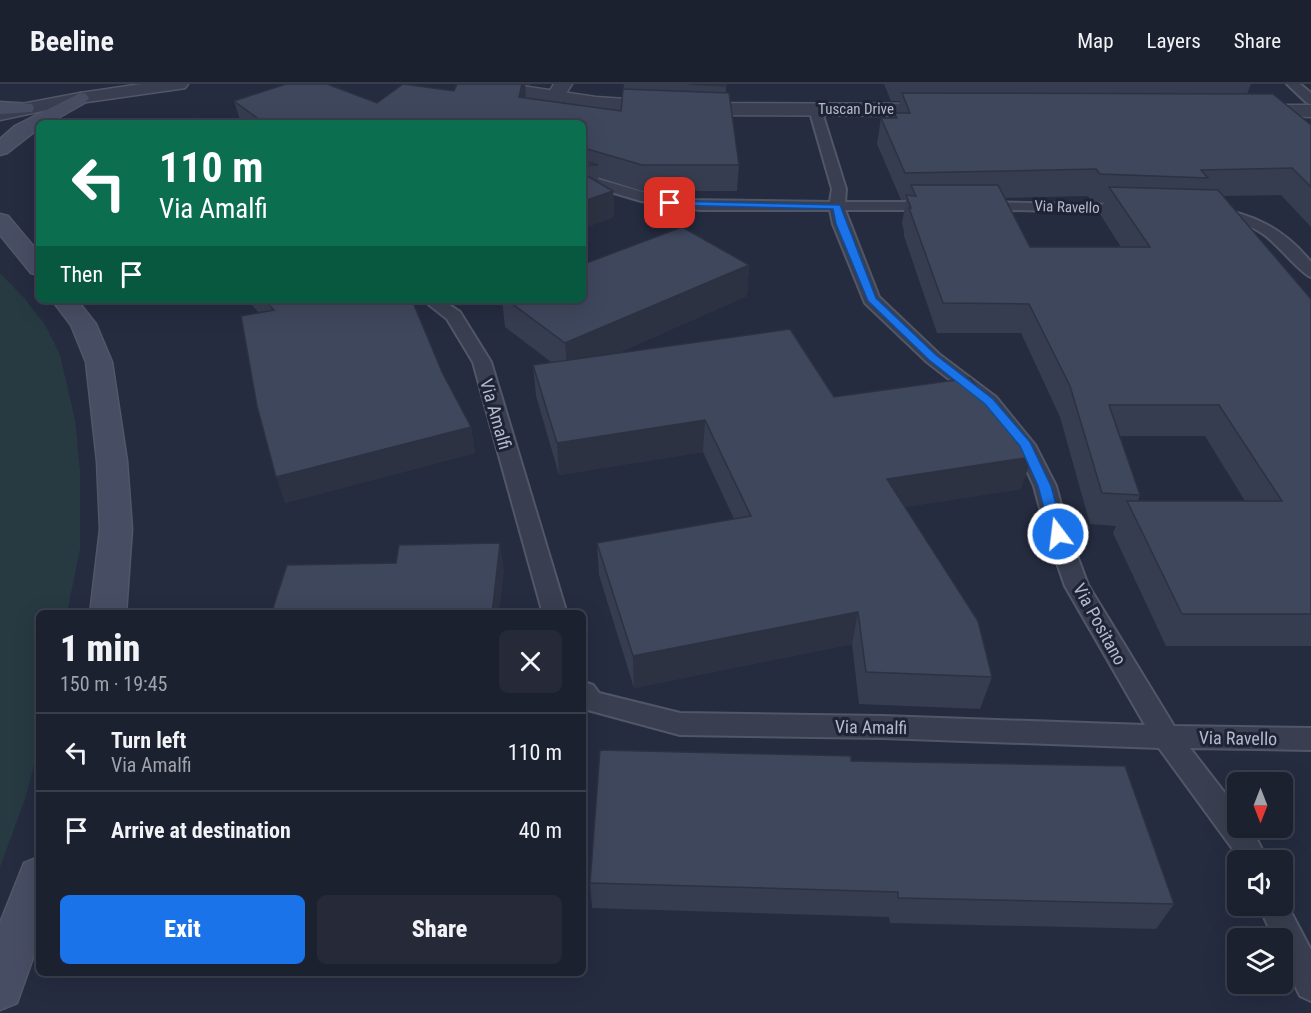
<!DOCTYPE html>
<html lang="en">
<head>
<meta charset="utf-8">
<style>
	body { margin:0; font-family:"Roboto Condensed",sans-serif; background:#252938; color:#f1f3f6; height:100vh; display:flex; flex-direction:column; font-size:22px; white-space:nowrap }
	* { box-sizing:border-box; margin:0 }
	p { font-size:20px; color:#a0a3ab }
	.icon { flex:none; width:33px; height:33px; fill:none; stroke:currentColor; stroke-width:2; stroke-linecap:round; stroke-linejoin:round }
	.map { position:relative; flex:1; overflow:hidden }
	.drawer { position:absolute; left:36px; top:526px; width:550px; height:366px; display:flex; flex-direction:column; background:#1c2130; border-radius:9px; box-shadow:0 6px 24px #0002,0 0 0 2px #3a3e4c }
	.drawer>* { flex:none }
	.banner { position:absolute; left:36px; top:36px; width:550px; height:183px; border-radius:9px; box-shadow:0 6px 24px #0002,0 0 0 2px #3a3e4c; background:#0b6e4f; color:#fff; overflow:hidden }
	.needle { width:39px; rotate:180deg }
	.buttons { position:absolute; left:1227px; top:688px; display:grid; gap:12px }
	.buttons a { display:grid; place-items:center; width:66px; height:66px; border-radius:9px; background:#1c2130; box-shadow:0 6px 24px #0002,0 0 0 2px #3a3e4c; font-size:30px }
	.pin { position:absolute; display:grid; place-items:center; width:51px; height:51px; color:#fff; margin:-26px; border-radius:12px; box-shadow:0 3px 9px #0006 }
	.me { position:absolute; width:66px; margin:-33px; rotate:345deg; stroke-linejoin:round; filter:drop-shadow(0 0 4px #0008) }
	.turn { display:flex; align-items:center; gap:21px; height:126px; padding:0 24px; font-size:27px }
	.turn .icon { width:78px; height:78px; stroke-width:2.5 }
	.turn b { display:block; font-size:42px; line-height:51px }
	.then { display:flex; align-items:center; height:57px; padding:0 24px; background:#0003; gap:12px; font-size:22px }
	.round { display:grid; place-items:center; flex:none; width:63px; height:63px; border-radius:9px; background:#252938 }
	.headline { display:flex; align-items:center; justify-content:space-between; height:102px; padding:0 24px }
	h1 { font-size:36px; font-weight:800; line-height:45px }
	.button { display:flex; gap:12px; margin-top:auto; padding:12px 24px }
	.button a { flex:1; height:69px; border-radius:9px; background:#1a73e8; color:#fff; font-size:24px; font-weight:800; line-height:69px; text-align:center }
	.button a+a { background:#252938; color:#f1f3f6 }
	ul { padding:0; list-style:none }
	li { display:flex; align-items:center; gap:18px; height:78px; padding:0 24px; border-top:2px solid #3a3e4c }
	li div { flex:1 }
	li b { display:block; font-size:22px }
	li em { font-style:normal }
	header { display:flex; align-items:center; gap:36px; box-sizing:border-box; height:84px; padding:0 30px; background:#1c2130; border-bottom:2px solid #3a3e4c }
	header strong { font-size:28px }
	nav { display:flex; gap:33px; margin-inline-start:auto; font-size:21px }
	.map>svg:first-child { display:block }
	.green { fill:#273a41 }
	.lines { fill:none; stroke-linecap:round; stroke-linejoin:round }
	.service-casing { stroke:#515767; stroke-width:4 }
	.minor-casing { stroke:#515767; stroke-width:3 }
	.tertiary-casing { stroke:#515767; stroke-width:3 }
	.secondary-casing { stroke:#515767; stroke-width:3 }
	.service { fill:#393f50; fill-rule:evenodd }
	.minor { fill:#393f50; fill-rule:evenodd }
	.tertiary { fill:#393f50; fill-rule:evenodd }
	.secondary { fill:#474d63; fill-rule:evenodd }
	.wall { fill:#363d50; fill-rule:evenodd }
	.shaded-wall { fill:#2c3241 }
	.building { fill:#3f475d; stroke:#2c3241; stroke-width:1.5 }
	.route { fill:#1a73e8; stroke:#114b97; stroke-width:1.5 }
	.labels { text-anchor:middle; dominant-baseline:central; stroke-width:6; stroke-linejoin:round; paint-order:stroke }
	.far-street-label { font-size:15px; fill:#b5baca; stroke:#1e2435 }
	.street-label { font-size:18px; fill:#b5baca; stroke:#1e2435 }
</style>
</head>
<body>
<header>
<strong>Beeline</strong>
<nav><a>Map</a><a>Layers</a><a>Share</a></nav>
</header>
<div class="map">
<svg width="1311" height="929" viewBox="0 0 1311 929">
	<rect width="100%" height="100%" fill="#252c40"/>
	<path class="green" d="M 0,189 L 25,215 L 45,241 L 60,271 L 75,336 L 80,387 L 80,465 L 67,529 L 39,530 L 39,661 L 25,715 L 0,783 Z"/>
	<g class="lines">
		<g class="service-casing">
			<path id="service" d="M 1287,0 L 1300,0 L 1311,9 L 1311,20 L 1307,19 Z
				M 815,21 L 821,25 L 846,105 L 845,118 L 935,118 L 942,122 L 935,126 L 845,126 L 879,213 L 939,270 L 996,313 L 1035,361 L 1056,402 L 1069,450 L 1088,501 L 1174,642 L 1311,644 L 1311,666 L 1190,664 L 1238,726 L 1238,744 L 1251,744 L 1268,777 L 1238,777 L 1232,764 L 1159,664 L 883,654 L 680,651 L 584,625 L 584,598 L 593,601 L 599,609 L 680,629 L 883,632 L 1145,641 L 1065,502 L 1047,450 L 1034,402 L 1016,363 L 982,321 L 927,278 L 865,219 L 833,140 L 830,126 L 700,126 L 641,117 L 584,100 L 584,91 L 643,108 L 684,116 L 830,118 L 832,105 L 809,25 Z
				M 977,118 L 1133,121 L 1140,125 L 1133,129 L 972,125 L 970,122 L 972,119 Z
				M 1211,124 C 1253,129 1284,145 1311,178 L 1311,193 C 1301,190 1276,158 1263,150 C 1245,137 1226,136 1206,131 L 1204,128 L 1206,125 Z
				M 423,216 L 442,216 L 460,228 L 491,278 L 567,530 L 543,530 L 473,278 L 447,235 Z
				M 1282,811 L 1311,866 L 1311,917 L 1300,912 L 1282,875 L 1282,855 L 1274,855 L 1259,822 L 1282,822 Z"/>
		</g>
		<g class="minor-casing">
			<path id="minor" d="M 554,0 L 572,0 L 561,17 L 549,17 L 546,13 Z"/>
		</g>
		<g class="tertiary-casing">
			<path id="tertiary" d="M 141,0 L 188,0 L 185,4 L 179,5 L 80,19 L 0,36 L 0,24 L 80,9 Z
				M 466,0 L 509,0 L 596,13 L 686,19 L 943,20 L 950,22 L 952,26 L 950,30 L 943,32 L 686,31 L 596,25 L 475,5 L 469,4 Z
				M 1250,21 L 1311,21 L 1311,33 L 1243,31 L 1241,27 L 1243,23 Z"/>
		</g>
		<g class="secondary-casing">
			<path id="secondary" d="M 80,9 L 86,10 L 89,14 L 86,18 L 49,39 L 39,39 L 39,44 L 7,69 L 0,71 L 0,55 L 15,42 Z
				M 0,18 L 32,20 L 34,24 L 32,28 L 0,30 Z
				M 0,130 L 8,132 L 39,169 L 39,191 L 31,189 L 0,151 Z
				M 52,216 L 77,216 L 96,240 L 112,278 L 127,377 L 132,445 L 126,530 L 90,530 L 100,445 L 97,377 L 86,278 L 71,241 Z
				M 39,773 L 39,857 L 17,919 L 0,926 L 0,839 L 24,779 Z"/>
		</g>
		<use href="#service" class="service"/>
		<use href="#minor" class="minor"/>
		<use href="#tertiary" class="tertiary"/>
		<use href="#secondary" class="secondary"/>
	</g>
	<path class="wall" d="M 457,0 L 530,0 L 530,1 L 525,0 L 526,14 L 621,27 L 624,0 L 726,0 L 726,9 L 739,81 L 737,107 L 642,107 L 598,93 L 599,99 L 613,107 L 614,133 L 584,144 L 584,39 L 241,39 L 234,17 L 377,19 L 454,7 Z
		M 884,0 L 1251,0 L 1247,10 L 1311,41 L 1311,143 L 1281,111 L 1223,112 L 1311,215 L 1311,562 L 1166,562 L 1113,449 L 1116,442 L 1090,440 L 1060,333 L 1021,249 L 937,249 L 904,152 L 904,148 L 902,139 L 906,116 L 901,116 L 877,60 L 881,34 L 894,34 L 894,29 L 898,29 L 900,17 L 891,17 ZM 1088,112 L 1092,118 L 1104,118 L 1100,130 L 1121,163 L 1030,163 L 1004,114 ZM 1120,352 L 1205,352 L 1245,417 L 1138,417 L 1140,411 Z
		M 749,181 L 747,212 L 618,269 L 834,313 L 1021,405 L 905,423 L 992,593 L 980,625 L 859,620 L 852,560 L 634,604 L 599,491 L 597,459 L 734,435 L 703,368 L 559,391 L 536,312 L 533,281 L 551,278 L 505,243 L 502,216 L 584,216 Z
		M 247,216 L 412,216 L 442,288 L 471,343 L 475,369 L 285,419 L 259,229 Z
		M 851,677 L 1174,820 L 1156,845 L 890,839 L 889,833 L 592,824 L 590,799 Z"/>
	<path class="shaded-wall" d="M 522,0 L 525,0 L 526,16 L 519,13 Z
		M 613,107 L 614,133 L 584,144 L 584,117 Z
		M 749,181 L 747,212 L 568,291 L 565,259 Z
		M 705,336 L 703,368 L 559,391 L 557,359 Z
		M 471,343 L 475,369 L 285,419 L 276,393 Z
		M 1032,373 L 1021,405 L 880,427 L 887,395 Z
		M 500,459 L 504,487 L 499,530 L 492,530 Z
		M 858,528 L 852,560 L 634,604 L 633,572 Z"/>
	<path class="building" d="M 286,0 L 327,0 L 377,19 L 403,0 L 454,7 L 457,0 L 522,0 L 519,13 L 621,27 L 623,5 L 729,9 L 739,81 L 642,81 L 584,64 L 584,39 L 264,39 L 234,17 Z
		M 689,0 L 726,0 L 727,2 Z
		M 902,9 L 1273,10 L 1311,41 L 1311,103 L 1292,84 L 1201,86 L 1208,94 L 1100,90 L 1096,85 L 905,89 L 881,34 L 897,34 L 894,29 L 910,29 Z
		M 195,34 L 200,39 L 180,39 Z
		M 584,77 L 598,81 L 584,81 Z
		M 584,90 L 613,107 L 584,117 Z
		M 911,101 L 998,101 L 1030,163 L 1150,163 L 1109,103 L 1218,106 L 1311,215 L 1311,530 L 1182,530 L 1127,417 L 1282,417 L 1219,321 L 1109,321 L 1140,411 L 1102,409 L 1070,302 L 1029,220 L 943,219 L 909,124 L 911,124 L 906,111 L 916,112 Z
		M 682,143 L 749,181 L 565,259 L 507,216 L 584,216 L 584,180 Z
		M 264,216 L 412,216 L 442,288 L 471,343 L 276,393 L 257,322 L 241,232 L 274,226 Z
		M 790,245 L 834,313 L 970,294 L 1032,373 L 887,395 L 978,537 L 992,593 L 866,588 L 858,528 L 633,572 L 597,459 L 751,432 L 705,336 L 557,359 L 533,281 Z
		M 500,459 L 492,530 L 271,530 L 287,481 L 396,479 L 399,461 Z
		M 600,666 L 851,672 L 851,677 L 1125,682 L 1174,820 L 898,814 L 898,808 L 590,799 Z"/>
	<path class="route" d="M 670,117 L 840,121 L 876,214 L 936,271 L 993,315 L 1030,358 L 1051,402 L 1064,450 L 1062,453 L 1058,455 L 1051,450 L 1038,402 L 1020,362 L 985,320 L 929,276 L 868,217 L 836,140 L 833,125 L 667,121 L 665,119 Z"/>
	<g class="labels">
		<g class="far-street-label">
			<text x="856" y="25">Tuscan Drive</text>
			<text transform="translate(1067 123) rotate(2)">Via Ravello</text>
		</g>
		<g class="street-label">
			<text transform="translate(496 330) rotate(74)">Via Amalfi</text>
			<text transform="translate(1100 540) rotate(61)">Via Positano</text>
			<text transform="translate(871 643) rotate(1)">Via Amalfi</text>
			<text transform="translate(1238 654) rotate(1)">Via Ravello</text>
		</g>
	</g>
</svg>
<div class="buttons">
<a><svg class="needle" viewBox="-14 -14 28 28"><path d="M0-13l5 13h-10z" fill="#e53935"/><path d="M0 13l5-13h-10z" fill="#a0a3ab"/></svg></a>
<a><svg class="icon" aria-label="sound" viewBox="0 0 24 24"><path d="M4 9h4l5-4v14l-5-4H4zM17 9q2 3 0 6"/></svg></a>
<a><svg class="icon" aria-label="layers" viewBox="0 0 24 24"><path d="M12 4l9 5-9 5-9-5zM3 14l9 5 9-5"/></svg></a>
</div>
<div class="pin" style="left:670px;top:119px;background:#d93025"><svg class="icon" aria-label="arrive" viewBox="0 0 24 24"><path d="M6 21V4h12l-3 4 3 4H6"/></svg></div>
<svg class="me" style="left:1058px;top:450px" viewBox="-20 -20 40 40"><circle r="17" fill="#1a73e8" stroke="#fff" stroke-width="3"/><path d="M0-11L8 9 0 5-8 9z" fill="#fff"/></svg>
<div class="banner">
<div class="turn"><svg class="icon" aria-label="left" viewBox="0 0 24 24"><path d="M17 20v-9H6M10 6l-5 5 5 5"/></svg><div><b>110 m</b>Via Amalfi</div></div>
<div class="then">Then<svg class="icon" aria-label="arrive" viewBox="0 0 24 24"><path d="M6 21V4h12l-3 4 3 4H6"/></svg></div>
</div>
<section class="drawer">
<div class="headline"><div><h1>1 min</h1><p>150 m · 19:45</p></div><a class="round"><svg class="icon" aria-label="close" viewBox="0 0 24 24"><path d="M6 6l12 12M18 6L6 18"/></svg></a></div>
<ul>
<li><svg class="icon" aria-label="left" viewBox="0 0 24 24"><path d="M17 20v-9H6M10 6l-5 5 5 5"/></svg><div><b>Turn left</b><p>Via Amalfi</p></div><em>110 m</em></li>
<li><svg class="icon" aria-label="arrive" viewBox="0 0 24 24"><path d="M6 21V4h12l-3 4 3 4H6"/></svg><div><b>Arrive at destination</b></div><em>40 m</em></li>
</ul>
<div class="button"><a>Exit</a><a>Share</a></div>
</section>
</div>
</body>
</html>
